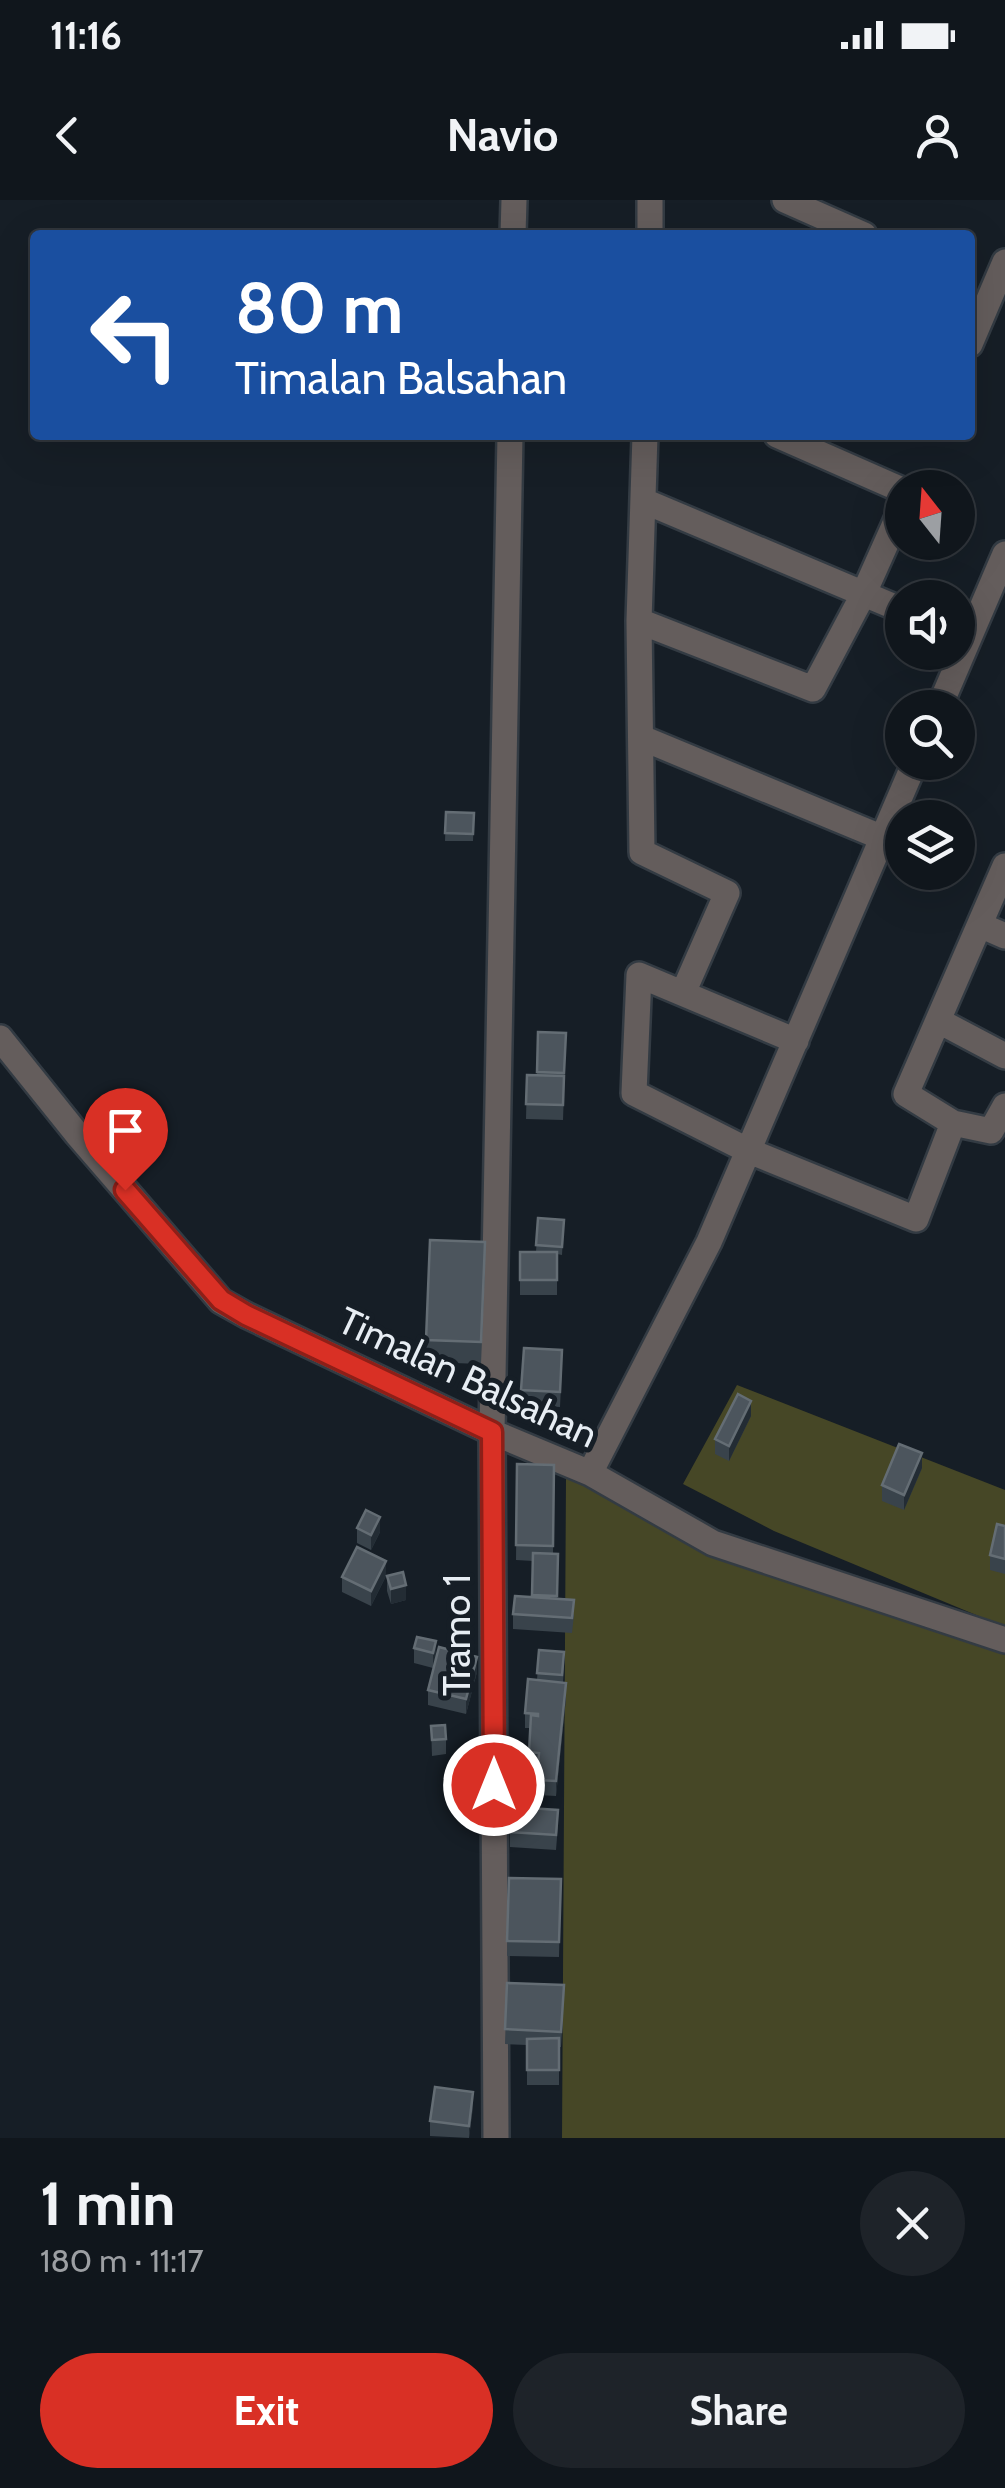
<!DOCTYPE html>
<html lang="en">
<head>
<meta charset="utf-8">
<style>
	body { margin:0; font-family:Cabin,sans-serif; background:#1e2329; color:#f1f3f6; height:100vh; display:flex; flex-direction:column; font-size:38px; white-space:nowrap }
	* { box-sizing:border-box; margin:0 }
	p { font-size:32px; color:#9c9fa3 }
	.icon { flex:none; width:55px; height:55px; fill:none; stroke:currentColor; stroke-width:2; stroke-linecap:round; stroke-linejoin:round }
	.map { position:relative; height:1938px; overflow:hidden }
	.drawer { display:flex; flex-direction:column; background:#10161c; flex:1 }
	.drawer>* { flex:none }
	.guide { position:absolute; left:30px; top:30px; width:945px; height:210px; border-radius:10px; box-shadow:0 10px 40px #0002,0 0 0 2px #30353b; background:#1a4fa0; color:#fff; overflow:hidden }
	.needle { width:65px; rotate:343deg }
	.buttons { position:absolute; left:885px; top:270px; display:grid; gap:20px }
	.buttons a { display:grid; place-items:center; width:90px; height:90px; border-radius:50%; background:#10161c; box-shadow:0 10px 40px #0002,0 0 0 2px #30353b; font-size:50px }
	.pin { position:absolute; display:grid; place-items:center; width:85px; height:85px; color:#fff; margin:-102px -42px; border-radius:50% 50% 50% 0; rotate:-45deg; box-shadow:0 0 10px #0007 }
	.pin .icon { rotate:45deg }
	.me { position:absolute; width:110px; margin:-55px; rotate:0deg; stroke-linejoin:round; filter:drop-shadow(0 0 8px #0008) }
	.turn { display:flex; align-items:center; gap:35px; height:210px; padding:0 40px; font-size:45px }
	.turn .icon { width:130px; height:130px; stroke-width:2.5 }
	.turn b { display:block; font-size:70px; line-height:85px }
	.round { display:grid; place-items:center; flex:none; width:105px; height:105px; border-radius:52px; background:#1e2329 }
	.overview { display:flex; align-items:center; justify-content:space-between; height:170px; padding:0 40px }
	h1 { font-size:60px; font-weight:700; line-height:75px }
	.primary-button { display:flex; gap:20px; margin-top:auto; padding:20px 40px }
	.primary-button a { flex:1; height:115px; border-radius:60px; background:#d93025; color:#fff; font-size:40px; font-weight:700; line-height:115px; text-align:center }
	.primary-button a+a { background:#1e2329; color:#f1f3f6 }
	.status { display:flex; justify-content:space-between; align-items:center; height:70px; padding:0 50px; background:#10161c; direction:ltr }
	.status svg { height:28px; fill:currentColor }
	header { display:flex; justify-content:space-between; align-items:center; height:130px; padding:0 40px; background:#10161c; font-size:45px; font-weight:700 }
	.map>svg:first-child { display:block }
	.green { fill:#464726 }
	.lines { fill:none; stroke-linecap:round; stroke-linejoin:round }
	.street-casing { stroke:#333b43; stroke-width:30 }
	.street { stroke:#645d5c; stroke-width:25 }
	.wall { fill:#39434b }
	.shaded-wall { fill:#232c34 }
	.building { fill:#4c555d; stroke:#646d74; stroke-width:2.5 }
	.route-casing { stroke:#8d1f18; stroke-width:25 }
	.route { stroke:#d93025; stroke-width:18 }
	.labels { text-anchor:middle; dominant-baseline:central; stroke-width:10; stroke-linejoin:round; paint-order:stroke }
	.street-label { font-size:38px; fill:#e7edf3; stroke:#161e26 }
</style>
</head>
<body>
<div class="status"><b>11:16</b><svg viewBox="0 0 49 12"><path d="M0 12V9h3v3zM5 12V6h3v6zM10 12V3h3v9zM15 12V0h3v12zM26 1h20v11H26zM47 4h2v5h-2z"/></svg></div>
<header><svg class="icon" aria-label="back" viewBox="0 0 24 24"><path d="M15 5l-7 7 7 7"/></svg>Navio<svg class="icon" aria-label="person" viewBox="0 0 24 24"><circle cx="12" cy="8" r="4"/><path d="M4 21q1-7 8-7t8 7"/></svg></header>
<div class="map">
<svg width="1005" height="1938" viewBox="0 0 1005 1938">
	<rect width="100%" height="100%" fill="#161e26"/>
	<path class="green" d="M 737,1185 L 1005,1290 L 1005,1427 L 774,1331 L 683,1284 Z
		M 566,1277 L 589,1280 L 712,1347 L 1005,1455 L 1005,1938 L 562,1938 Z"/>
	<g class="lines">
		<g class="street-casing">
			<path id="street" d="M 650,0 L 650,35
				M 785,0 L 864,35
				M 513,35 L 514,0
				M 970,144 L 1005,62
				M 645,235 L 639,421 L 642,652 L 727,693 L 683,793
				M 777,235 L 902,290
				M 644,301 L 902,410
				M 639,421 L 813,489 L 864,393 L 902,308
				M 939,508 L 1005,354
				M 642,538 L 883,638
				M 1005,666 L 906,894 L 953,923 L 991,931 L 1005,906
				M 980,725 L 1005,736
				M 939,821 L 1005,856
				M 0,838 L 77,934 L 221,1101 L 246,1115 L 492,1232 L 590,1273 L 713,1343 L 1005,1440
				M 796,841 L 639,775 L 634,893 L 749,951 L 916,1019 L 953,923
				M 590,1273 L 709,1042 L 915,562
				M 496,1938 L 492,1232 L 510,235"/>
		</g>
		<use href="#street" class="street"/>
	</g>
	<path class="wall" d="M 446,612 L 474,613 L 473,641 L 445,641 Z
		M 538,832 L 566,833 L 563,920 L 526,919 L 527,875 L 537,875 Z
		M 538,1018 L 564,1020 L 562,1055 L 557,1054 L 557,1095 L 520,1095 L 520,1052 L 536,1052 Z
		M 485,1064 L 481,1164 L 426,1162 L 426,1140 Z
		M 562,1165 L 560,1207 L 521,1205 L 521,1190 Z
		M 751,1216 L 729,1261 L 715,1254 L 715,1239 Z
		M 517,1264 L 554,1265 L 553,1354 L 557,1399 L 574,1415 L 572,1433 L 513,1429 L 513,1414 L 532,1397 L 533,1361 L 516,1360 Z
		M 922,1268 L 904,1310 L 882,1301 L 882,1285 Z
		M 1005,1326 L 1005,1374 L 990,1370 L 990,1355 Z
		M 357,1328 L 380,1332 L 371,1350 L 357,1343 Z
		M 386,1376 L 371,1406 L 342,1392 L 342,1377 Z
		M 387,1376 L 406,1400 L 391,1404 L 387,1391 Z
		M 452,1410 L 467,1420 L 467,1435 L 454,1436 Z
		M 436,1441 L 436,1457 L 433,1468 L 414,1463 L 414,1448 Z
		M 539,1450 L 564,1467 L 563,1483 L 566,1498 L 556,1596 L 537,1595 L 538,1568 L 529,1567 L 531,1528 L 525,1528 L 525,1513 L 537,1480 Z
		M 477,1472 L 466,1514 L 428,1505 L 428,1490 Z
		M 431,1526 L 446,1539 L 446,1554 L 432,1556 Z
		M 558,1625 L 556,1650 L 510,1647 L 510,1632 Z
		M 509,1678 L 561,1679 L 559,1757 L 507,1756 Z
		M 507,1783 L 564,1800 L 561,1847 L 559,1847 L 559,1885 L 527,1885 L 527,1845 L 505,1844 Z
		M 473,1907 L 469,1938 L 430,1936 L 430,1921 Z"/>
	<path class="shaded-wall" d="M 751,1201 L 751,1216 L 729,1261 L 729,1246 Z
		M 922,1253 L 922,1268 L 904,1310 L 904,1295 Z
		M 380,1317 L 380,1332 L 371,1350 L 371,1335 Z
		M 386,1361 L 386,1376 L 371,1406 L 371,1391 Z
		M 406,1385 L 406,1400 L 391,1404 L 391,1389 Z
		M 436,1441 L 436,1457 L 433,1468 L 433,1453 Z
		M 477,1457 L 477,1472 L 466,1514 L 466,1499 Z
		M 566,1483 L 566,1498 L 556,1596 L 556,1581 Z
		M 473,1892 L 473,1907 L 469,1938 L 469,1926 Z"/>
	<path class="building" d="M 446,612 L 474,613 L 473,634 L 445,633 Z
		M 538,832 L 566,833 L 564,873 L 537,872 Z
		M 527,875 L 564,876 L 563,905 L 526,904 Z
		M 538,1018 L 564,1020 L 562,1047 L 536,1045 Z
		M 430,1040 L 485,1042 L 481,1142 L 426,1140 Z
		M 520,1052 L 557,1052 L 557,1080 L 520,1080 Z
		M 524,1148 L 562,1150 L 560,1192 L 521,1190 Z
		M 738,1194 L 751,1201 L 729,1246 L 715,1239 Z
		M 899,1244 L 922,1253 L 904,1295 L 882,1285 Z
		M 517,1264 L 554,1265 L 553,1346 L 516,1345 Z
		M 366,1310 L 380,1317 L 371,1335 L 357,1328 Z
		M 997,1324 L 1005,1326 L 1005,1359 L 990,1355 Z
		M 357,1347 L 386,1361 L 371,1391 L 342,1377 Z
		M 533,1353 L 558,1354 L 557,1396 L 532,1395 Z
		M 403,1372 L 406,1385 L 391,1389 L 387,1376 Z
		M 515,1396 L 574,1400 L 572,1418 L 513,1414 Z
		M 465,1408 L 467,1420 L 454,1421 L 452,1410 Z
		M 417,1437 L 436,1441 L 433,1453 L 414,1448 Z
		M 439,1447 L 477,1457 L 466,1499 L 428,1490 Z
		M 539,1450 L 564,1452 L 562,1475 L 537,1473 Z
		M 528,1479 L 566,1483 L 556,1581 L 537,1580 L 539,1553 L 529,1552 L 531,1515 L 538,1516 L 538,1514 L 525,1513 Z
		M 445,1525 L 446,1539 L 432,1540 L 431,1526 Z
		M 512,1607 L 558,1610 L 556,1635 L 510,1632 Z
		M 509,1678 L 561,1679 L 559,1742 L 507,1741 Z
		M 507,1783 L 564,1785 L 561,1832 L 505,1829 Z
		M 559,1838 L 559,1870 L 527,1870 L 527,1839 Z
		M 435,1887 L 473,1892 L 469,1926 L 430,1921 Z"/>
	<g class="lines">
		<g class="route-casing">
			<path id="route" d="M 125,990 L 221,1100 L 246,1115 L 492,1232 L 494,1585"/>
		</g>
		<use href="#route" class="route"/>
	</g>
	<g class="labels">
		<g class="street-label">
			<text transform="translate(468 1177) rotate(25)">Timalan Balsahan</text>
			<text transform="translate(456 1435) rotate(-90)">Tramo 1</text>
		</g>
	</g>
</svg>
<div class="buttons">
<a><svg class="needle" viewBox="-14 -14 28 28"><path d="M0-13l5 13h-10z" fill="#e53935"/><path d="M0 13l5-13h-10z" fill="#9c9fa3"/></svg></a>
<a><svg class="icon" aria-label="sound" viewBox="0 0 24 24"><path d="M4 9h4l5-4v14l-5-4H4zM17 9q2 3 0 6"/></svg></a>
<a><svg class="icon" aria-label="search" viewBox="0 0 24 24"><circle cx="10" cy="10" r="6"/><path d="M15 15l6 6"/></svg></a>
<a><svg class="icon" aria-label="layers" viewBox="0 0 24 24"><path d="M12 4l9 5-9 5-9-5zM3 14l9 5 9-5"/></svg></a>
</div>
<div class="pin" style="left:125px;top:990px;background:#d93025"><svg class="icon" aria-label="arrive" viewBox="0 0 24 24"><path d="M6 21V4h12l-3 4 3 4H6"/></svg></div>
<svg class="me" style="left:494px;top:1585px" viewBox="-20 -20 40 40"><circle r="17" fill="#d93025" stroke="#fff" stroke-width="3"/><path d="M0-11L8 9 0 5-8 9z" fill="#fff"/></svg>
<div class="guide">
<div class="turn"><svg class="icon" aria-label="left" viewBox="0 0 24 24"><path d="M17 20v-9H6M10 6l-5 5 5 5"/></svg><div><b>80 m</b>Timalan Balsahan</div></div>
</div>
</div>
<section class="drawer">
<div class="overview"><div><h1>1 min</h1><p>180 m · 11:17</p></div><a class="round"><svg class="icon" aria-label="close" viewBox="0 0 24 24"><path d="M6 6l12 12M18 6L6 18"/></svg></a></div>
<div class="primary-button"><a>Exit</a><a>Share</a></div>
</section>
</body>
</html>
